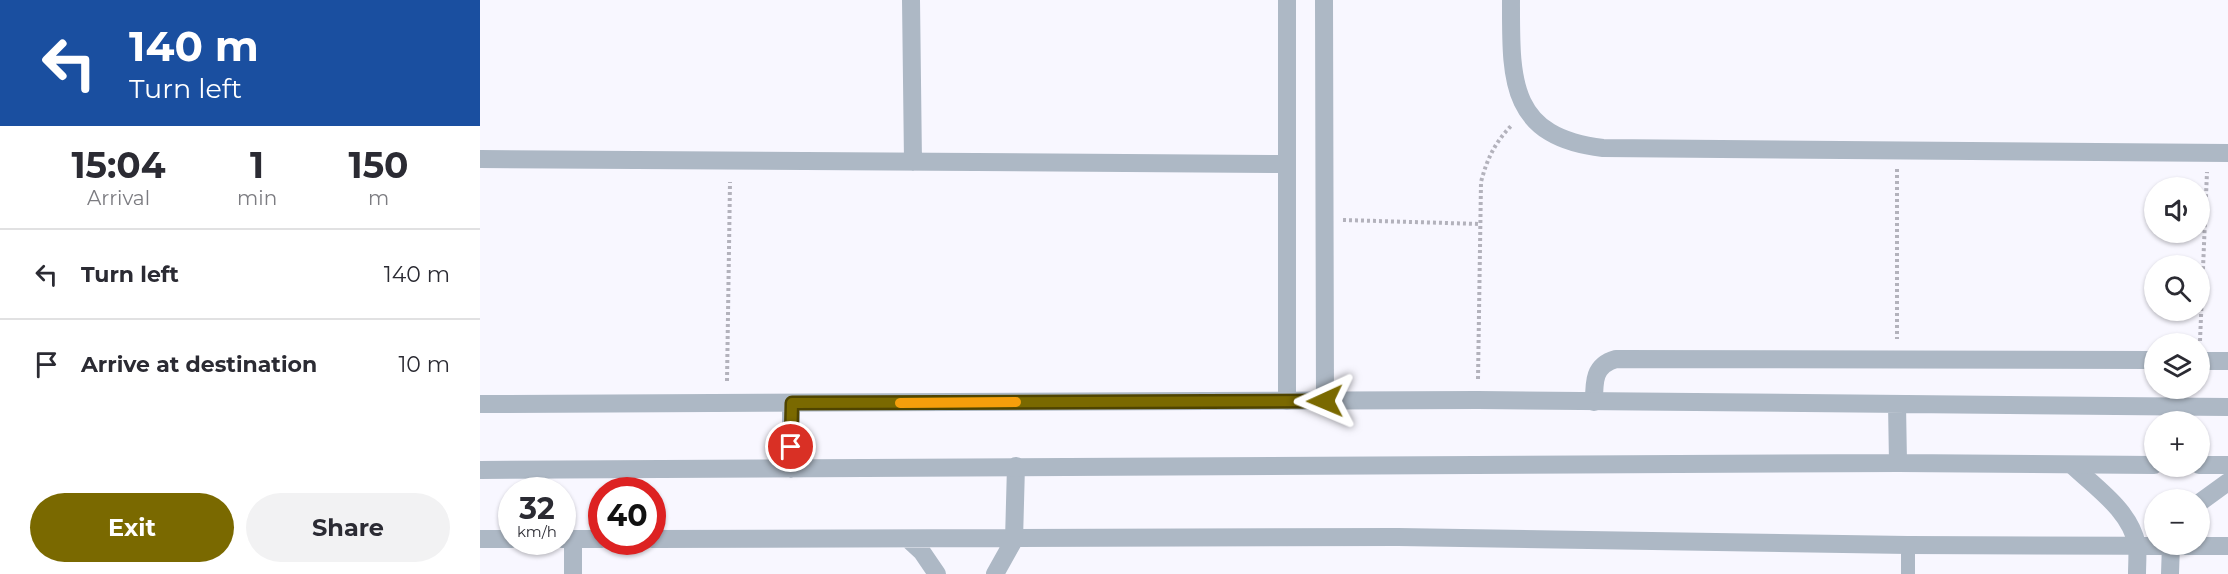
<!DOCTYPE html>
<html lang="en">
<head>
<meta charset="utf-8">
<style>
	body { margin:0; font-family:Montserrat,sans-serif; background:#f2f2f3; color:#2b2b33; height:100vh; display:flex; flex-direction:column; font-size:22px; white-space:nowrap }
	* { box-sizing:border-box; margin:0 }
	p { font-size:20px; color:#7c7c81 }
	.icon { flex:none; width:33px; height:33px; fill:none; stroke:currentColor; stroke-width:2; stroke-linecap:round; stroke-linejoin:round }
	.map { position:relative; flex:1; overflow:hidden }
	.sheet { display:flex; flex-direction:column; background:#fff; width:480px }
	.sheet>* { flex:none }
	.hud { background:#1a4fa0; color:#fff; overflow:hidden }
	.controls { position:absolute; left:1664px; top:177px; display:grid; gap:12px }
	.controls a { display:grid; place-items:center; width:66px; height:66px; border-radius:50%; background:#fff; box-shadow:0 2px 4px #0004; font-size:30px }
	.speed { position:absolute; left:18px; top:477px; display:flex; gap:12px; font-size:30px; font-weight:700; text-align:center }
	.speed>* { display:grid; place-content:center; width:78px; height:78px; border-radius:50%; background:#fff; box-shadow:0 2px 4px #0004; line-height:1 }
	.speed small { font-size:15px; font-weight:400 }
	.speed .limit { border:9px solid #d22; background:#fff; color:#111 }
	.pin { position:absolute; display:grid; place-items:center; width:51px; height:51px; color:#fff; margin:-26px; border:3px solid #fff; border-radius:50%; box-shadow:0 2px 6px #0007 }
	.me { position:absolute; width:66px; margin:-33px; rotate:269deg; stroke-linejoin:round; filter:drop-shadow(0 0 4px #0008) }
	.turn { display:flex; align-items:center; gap:21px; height:126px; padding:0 30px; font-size:27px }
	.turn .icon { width:78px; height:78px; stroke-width:2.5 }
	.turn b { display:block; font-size:42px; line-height:51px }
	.eta { display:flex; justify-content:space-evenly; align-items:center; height:102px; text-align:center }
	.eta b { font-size:36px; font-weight:700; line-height:42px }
	.cta { display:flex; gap:12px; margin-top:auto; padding:12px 30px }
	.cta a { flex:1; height:69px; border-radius:36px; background:#7a6900; color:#fff; font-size:24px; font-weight:700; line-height:69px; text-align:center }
	.cta a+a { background:#f2f2f3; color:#2b2b33 }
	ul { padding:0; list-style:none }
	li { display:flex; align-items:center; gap:18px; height:90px; padding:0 30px; border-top:2px solid #e1e1e2 }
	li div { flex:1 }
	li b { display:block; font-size:22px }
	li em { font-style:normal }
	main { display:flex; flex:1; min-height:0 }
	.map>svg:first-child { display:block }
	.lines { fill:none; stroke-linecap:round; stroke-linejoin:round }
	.path { stroke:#b3b2bc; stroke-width:4; stroke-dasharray:3 3; stroke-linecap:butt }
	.service { stroke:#adb8c5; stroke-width:14 }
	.minor { stroke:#adb8c5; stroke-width:18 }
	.tertiary { stroke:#adb8c5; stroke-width:18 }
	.route-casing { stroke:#4f4400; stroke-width:15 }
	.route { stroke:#7a6900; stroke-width:10 }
	.slow { stroke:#f59e0b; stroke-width:10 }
</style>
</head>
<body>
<main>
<section class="sheet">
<div class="hud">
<div class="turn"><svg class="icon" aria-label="left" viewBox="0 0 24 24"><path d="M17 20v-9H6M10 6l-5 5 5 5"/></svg><div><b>140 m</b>Turn left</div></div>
</div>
<div class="eta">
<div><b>15:04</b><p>Arrival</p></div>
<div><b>1</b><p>min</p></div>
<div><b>150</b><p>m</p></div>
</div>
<ul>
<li><svg class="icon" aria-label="left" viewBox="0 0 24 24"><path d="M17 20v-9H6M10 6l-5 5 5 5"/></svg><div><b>Turn left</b></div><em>140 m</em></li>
<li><svg class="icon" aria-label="arrive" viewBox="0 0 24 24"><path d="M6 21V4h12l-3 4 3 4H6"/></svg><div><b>Arrive at destination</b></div><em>10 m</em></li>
</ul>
<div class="cta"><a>Exit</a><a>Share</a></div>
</section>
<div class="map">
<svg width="1748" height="574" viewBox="0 0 1748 574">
	<rect width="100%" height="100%" fill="#f8f7ff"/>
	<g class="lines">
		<path class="path" d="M 1417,169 L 1417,339
			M 863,220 L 1001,224
			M 1720,341 L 1727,172
			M 998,379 L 1001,182 C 1007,159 1015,142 1032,125
			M 247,381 L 250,182"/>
		<path class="service" d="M 1428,545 L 1428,574"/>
		<path class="minor" d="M 431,0 L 433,162
			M 807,0 L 807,401
			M 844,0 L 845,401
			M 1031,0 C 1031,79 1028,137 1123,148 L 1748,153
			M 0,159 L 807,164
			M 1719,361 L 1748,361
			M 1114,402 C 1114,381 1114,365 1136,359 L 1674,360
			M 1592,465 C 1616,488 1650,510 1657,545 C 1658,554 1657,565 1657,574
			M 1719,503 L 1748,482
			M 0,539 L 32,539
			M 82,539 L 122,539
			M 172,539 L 918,537 L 1428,545 L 1748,546
			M 429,540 L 442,552 L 457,574
			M 93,574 L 93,539
			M 515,574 L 534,540 L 536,466
			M 1690,574 L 1691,544"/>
		<path class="tertiary" d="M 0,404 L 998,400 L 1748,407
			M 1417,404 L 1418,463
			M 1719,465 L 1748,465
			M 311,469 L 311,403
			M 0,470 L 1418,463 L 1674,465"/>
	</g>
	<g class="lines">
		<g class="route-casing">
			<path id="route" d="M 311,447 L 312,403 L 845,401"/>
		</g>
		<use href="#route" class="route"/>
		<path class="slow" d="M 420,403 L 536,402"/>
	</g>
</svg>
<div class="controls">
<a><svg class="icon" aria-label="sound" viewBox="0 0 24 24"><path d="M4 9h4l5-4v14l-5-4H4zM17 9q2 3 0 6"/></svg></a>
<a><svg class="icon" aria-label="search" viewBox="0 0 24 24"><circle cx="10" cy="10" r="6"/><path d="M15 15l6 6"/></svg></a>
<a><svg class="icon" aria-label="layers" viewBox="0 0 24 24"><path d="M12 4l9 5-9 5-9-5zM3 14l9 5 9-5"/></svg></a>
<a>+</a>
<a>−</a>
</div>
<div class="speed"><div>32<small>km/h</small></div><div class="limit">40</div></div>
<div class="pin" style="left:311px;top:447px;background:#d93025"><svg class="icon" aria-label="arrive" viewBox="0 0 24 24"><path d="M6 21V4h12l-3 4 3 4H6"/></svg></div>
<svg class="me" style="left:845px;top:401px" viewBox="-20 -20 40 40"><path d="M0-17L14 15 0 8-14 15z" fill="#7a6900" stroke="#fff" stroke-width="4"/></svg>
</div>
</main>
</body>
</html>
